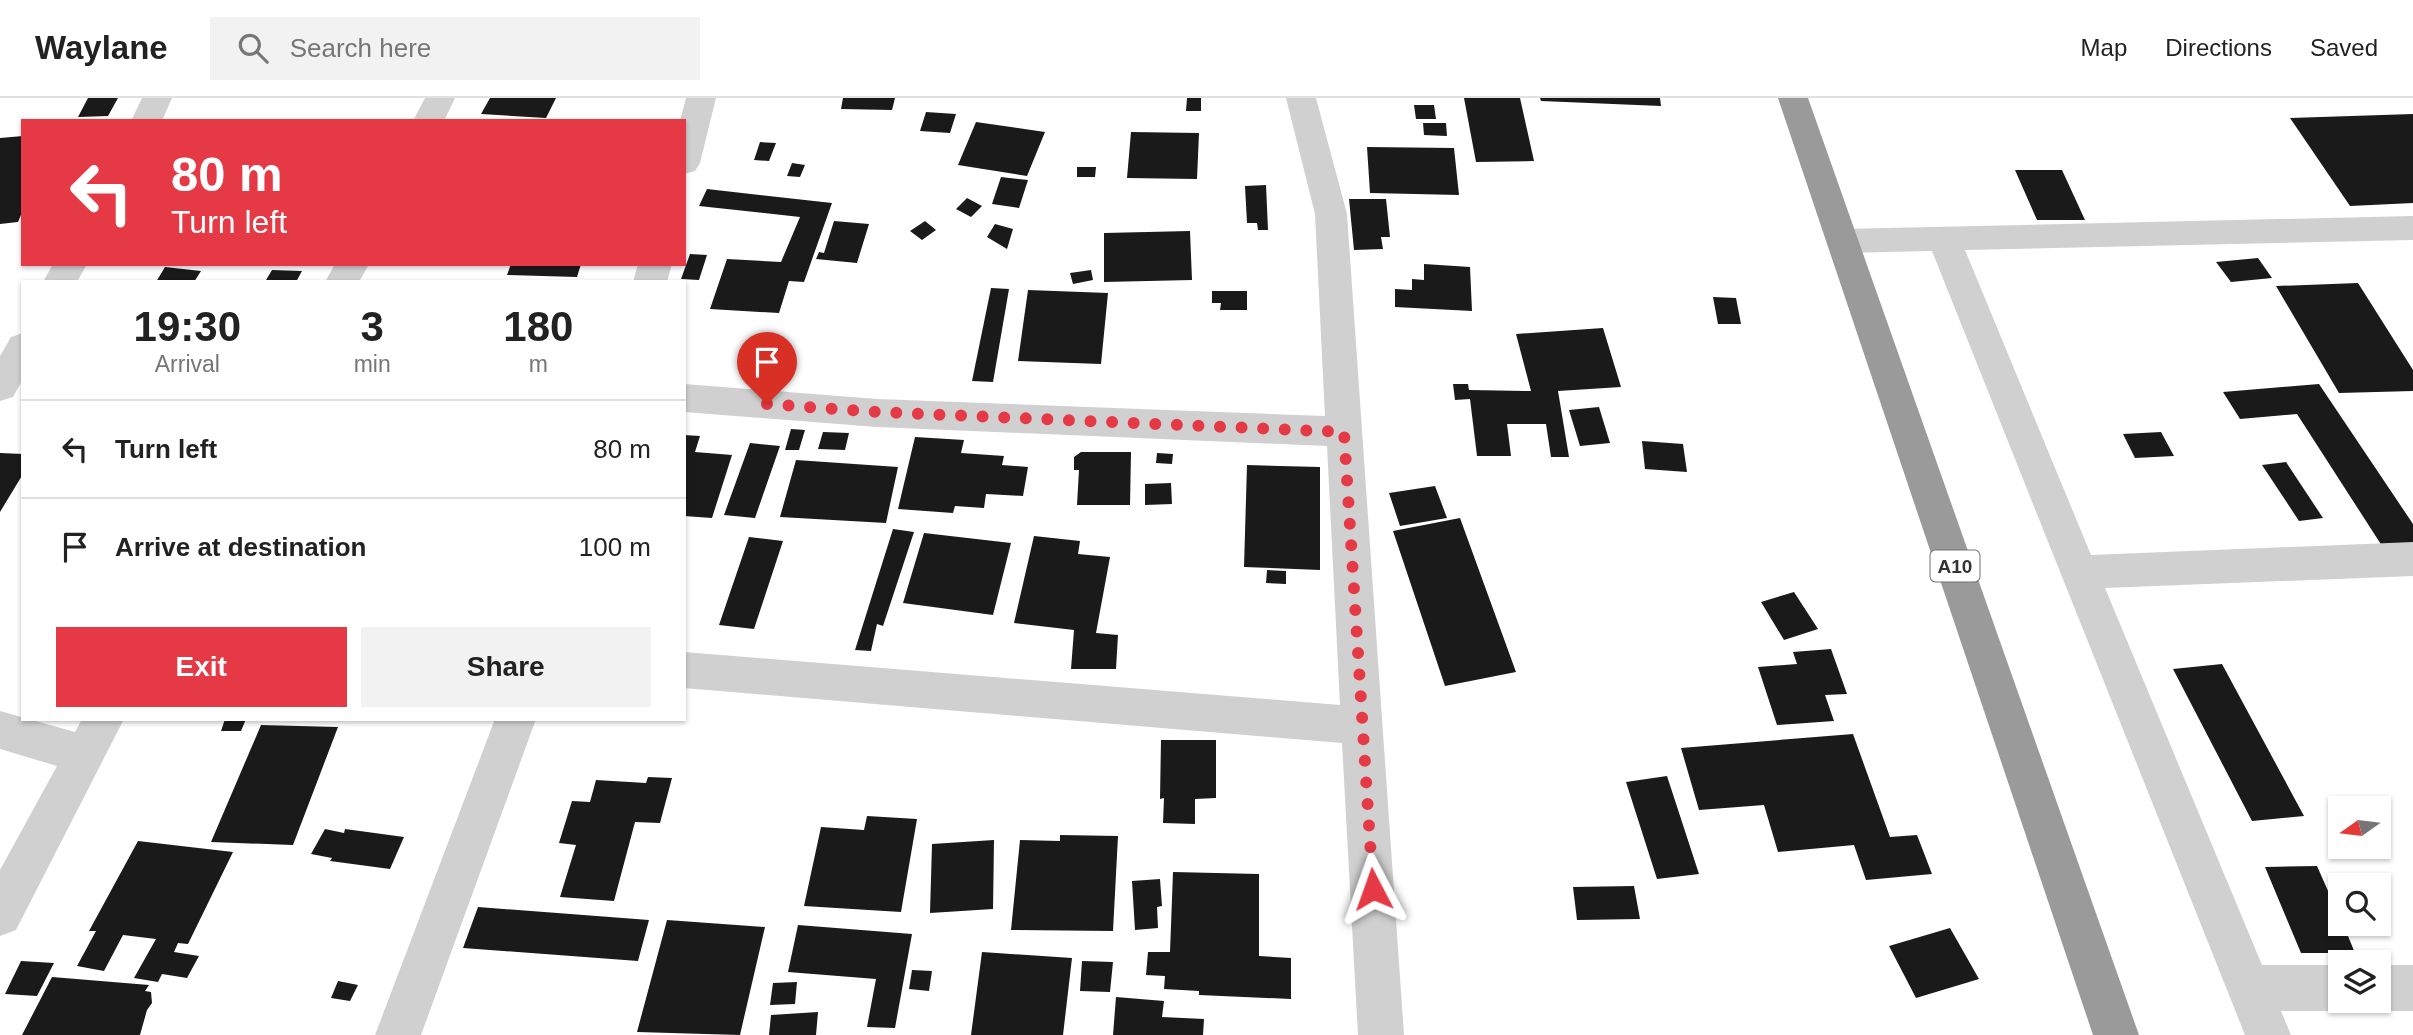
<!DOCTYPE html>
<html lang="en">
<head>
<meta charset="utf-8">
<style>
	body { margin:0; font-family:Arial,sans-serif; background:#f2f2f2; color:#222; height:100vh; display:flex; flex-direction:column; font-size:26px; white-space:nowrap }
	* { box-sizing:border-box; margin:0 }
	p { font-size:23px; color:#767676 }
	.icon { flex:none; width:38px; height:38px; fill:none; stroke:currentColor; stroke-width:2; stroke-linecap:round; stroke-linejoin:round }
	.map { position:relative; flex:1; overflow:hidden }
	.side { position:absolute; left:21px; top:182px; width:665px; height:441px; display:flex; flex-direction:column; background:#fff; border-radius:0px; box-shadow:0 2px 5px #0004 }
	.side>* { flex:none }
	.hud { position:absolute; left:21px; top:21px; width:665px; height:147px; border-radius:0px; box-shadow:0 2px 5px #0004; background:#e63946; color:#fff; overflow:hidden }
	.needle { width:46px; rotate:256deg }
	.fabs { position:absolute; left:2328px; top:698px; display:grid; gap:14px }
	.fabs a { display:grid; place-items:center; width:63px; height:63px; border-radius:0px; background:#fff; box-shadow:0 2px 5px #0004; font-size:35px }
	.pin { position:absolute; display:grid; place-items:center; width:60px; height:60px; color:#fff; margin:-72px -30px; border-radius:50% 50% 50% 0; rotate:-45deg; box-shadow:0 0 7px #0007 }
	.pin .icon { rotate:45deg }
	.me { position:absolute; width:77px; margin:-38px; rotate:356deg; stroke-linejoin:round; filter:drop-shadow(0 0 5px #0008) }
	.turn { display:flex; align-items:center; gap:24px; height:147px; padding:0 35px; font-size:32px }
	.turn .icon { width:91px; height:91px; stroke-width:2.5 }
	.turn b { display:block; font-size:49px; line-height:60px }
	.eta { display:flex; justify-content:space-evenly; align-items:center; height:119px; text-align:center }
	.eta b { font-size:42px; font-weight:700; line-height:49px }
	.button { display:flex; gap:14px; margin-top:auto; padding:14px 35px }
	.button a { flex:1; height:80px; border-radius:0px; background:#e63946; color:#fff; font-size:28px; font-weight:700; line-height:80px; text-align:center }
	.button a+a { background:#f2f2f2; color:#222 }
	ul { padding:0; list-style:none }
	li { display:flex; align-items:center; gap:21px; height:98px; padding:0 35px; border-top:2px solid #e0e0e0 }
	li div { flex:1 }
	li b { display:block; font-size:26px }
	li em { font-style:normal }
	header { display:flex; align-items:center; gap:42px; box-sizing:border-box; height:98px; padding:0 35px; background:#fff; border-bottom:2px solid #e0e0e0 }
	header strong { font-size:33px }
	nav { display:flex; gap:38px; margin-inline-start:auto; font-size:24px }
	.search { width:490px; height:63px; background:#f2f2f2; display:flex; align-items:center; gap:18px; box-sizing:border-box; padding:0 24px; border-radius:0px; color:#767676; font-size:26px }
	.map>svg:first-child { display:block }
	.building { fill:#1a1a1a }
	.lines { fill:none; stroke-linecap:round; stroke-linejoin:round }
	.minor { fill:#d0d0d0; fill-rule:evenodd }
	.highway { fill:#9a9a9a; fill-rule:evenodd }
	.route { stroke:#e63946; stroke-width:12; stroke-dasharray:0 21.6 }
	.labels { text-anchor:middle; dominant-baseline:central; stroke-width:7; stroke-linejoin:round; paint-order:stroke }
	.shield { fill:#fff; stroke:#707070; stroke-width:2 }
	.shield-label { font-size:19px; font-weight:bold; fill:#333 }
</style>
</head>
<body>
<header>
<strong>Waylane</strong>
<div class="search"><svg class="icon" aria-label="search" viewBox="0 0 24 24"><circle cx="10" cy="10" r="6"/><path d="M15 15l6 6"/></svg>Search here</div>
<nav><a>Map</a><a>Directions</a><a>Saved</a></nav>
</header>
<div class="map">
<svg width="2413" height="937" viewBox="0 0 2413 937">
	<rect width="100%" height="100%" fill="#fff"/>
	<path class="building" d="M 88,0 L 118,0 L 108,18 L 78,19 Z
		M 490,0 L 556,0 L 546,20 L 481,16 Z
		M 843,0 L 895,0 L 892,12 L 841,11 Z
		M 1187,0 L 1201,0 L 1201,13 L 1186,13 Z
		M 1464,0 L 1520,0 L 1534,63 L 1476,64 Z
		M 1540,0 L 1660,0 L 1661,8 L 1541,3 Z
		M 1414,7 L 1434,7 L 1436,21 L 1416,21 Z
		M 926,14 L 956,16 L 950,35 L 920,33 Z
		M 2413,16 L 2413,105 L 2350,108 L 2290,20 Z
		M 976,24 L 1045,34 L 1027,78 L 958,67 Z
		M 1423,25 L 1446,25 L 1447,38 L 1424,37 Z
		M 1131,34 L 1199,35 L 1197,81 L 1127,80 Z
		M 23,38 L 23,112 L 18,124 L 0,126 L 0,40 Z
		M 760,44 L 776,45 L 769,63 L 754,62 Z
		M 1367,49 L 1454,50 L 1459,97 L 1370,95 Z
		M 792,65 L 805,67 L 800,79 L 787,78 Z
		M 1077,69 L 1096,69 L 1095,79 L 1077,79 Z
		M 2015,72 L 2062,72 L 2085,122 L 2037,122 Z
		M 1001,79 L 1028,82 L 1019,110 L 992,106 Z
		M 1266,87 L 1268,132 L 1258,132 L 1257,125 L 1247,125 L 1245,88 Z
		M 707,91 L 832,105 L 804,184 L 789,183 L 779,215 L 710,211 L 727,161 L 781,164 L 800,119 L 699,108 Z
		M 967,100 L 982,108 L 971,119 L 956,111 Z
		M 1349,101 L 1386,101 L 1390,139 L 1381,139 L 1383,151 L 1354,152 Z
		M 834,123 L 869,126 L 857,165 L 816,161 L 819,154 L 824,155 Z
		M 925,123 L 936,132 L 922,142 L 910,133 Z
		M 995,126 L 1013,131 L 1007,151 L 987,139 Z
		M 1190,133 L 1192,182 L 1104,184 L 1104,135 Z
		M 690,156 L 707,157 L 699,182 L 681,181 Z
		M 2258,160 L 2272,180 L 2231,184 L 2216,164 Z
		M 511,166 L 581,166 L 577,179 L 507,177 Z
		M 1424,166 L 1470,169 L 1472,213 L 1395,209 L 1395,191 L 1412,192 L 1412,181 L 1424,182 Z
		M 165,169 L 201,173 L 194,184 L 156,184 Z
		M 272,172 L 302,173 L 296,184 L 266,182 Z
		M 1091,172 L 1093,182 L 1073,186 L 1070,175 Z
		M 2358,185 L 2413,272 L 2413,293 L 2339,295 L 2276,188 Z
		M 991,190 L 1009,191 L 993,284 L 972,283 Z
		M 1028,192 L 1108,195 L 1101,266 L 1018,263 Z
		M 1212,193 L 1247,193 L 1247,212 L 1220,212 L 1221,205 L 1212,205 Z
		M 1713,199 L 1736,200 L 1741,226 L 1718,226 Z
		M 1603,230 L 1621,289 L 1558,293 L 1569,359 L 1551,359 L 1546,326 L 1507,326 L 1511,358 L 1477,358 L 1470,301 L 1455,302 L 1453,286 L 1468,286 L 1469,292 L 1531,293 L 1516,236 Z
		M 2319,286 L 2413,426 L 2413,448 L 2384,451 L 2297,316 L 2240,321 L 2223,294 Z
		M 1599,309 L 1610,345 L 1580,348 L 1569,312 Z
		M 791,331 L 805,332 L 799,352 L 785,352 Z
		M 823,334 L 849,335 L 845,352 L 818,351 Z
		M 2161,334 L 2174,358 L 2135,360 L 2123,336 Z
		M 684,337 L 700,338 L 695,354 L 732,357 L 712,420 L 684,418 Z
		M 915,339 L 964,342 L 961,355 L 1004,358 L 1002,367 L 1028,369 L 1023,398 L 986,396 L 984,410 L 955,408 L 953,415 L 898,411 Z
		M 1642,343 L 1683,346 L 1687,374 L 1645,371 Z
		M 750,345 L 780,348 L 755,420 L 724,417 Z
		M 1081,354 L 1131,354 L 1130,407 L 1077,407 L 1079,372 L 1074,372 L 1074,359 Z
		M 0,355 L 23,356 L 23,376 L 0,414 Z
		M 1157,355 L 1173,356 L 1172,366 L 1156,365 Z
		M 796,362 L 898,369 L 886,425 L 780,419 Z
		M 2286,364 L 2323,420 L 2299,423 L 2262,367 Z
		M 1247,367 L 1320,369 L 1320,472 L 1244,469 Z
		M 1171,385 L 1172,406 L 1145,407 L 1145,386 Z
		M 1435,388 L 1447,420 L 1400,428 L 1389,395 Z
		M 1460,420 L 1516,574 L 1445,588 L 1393,433 Z
		M 893,431 L 914,434 L 883,528 L 877,526 L 871,553 L 855,552 Z
		M 924,435 L 1011,445 L 993,517 L 903,505 Z
		M 1034,438 L 1080,443 L 1078,456 L 1110,459 L 1096,535 L 1118,537 L 1116,571 L 1071,571 L 1074,532 L 1014,525 Z
		M 749,439 L 783,443 L 754,531 L 719,527 Z
		M 1267,472 L 1286,473 L 1286,486 L 1266,485 Z
		M 1794,494 L 1818,531 L 1784,542 L 1761,504 Z
		M 1831,551 L 1847,596 L 1825,597 L 1834,623 L 1777,627 L 1758,569 L 1797,566 L 1793,554 Z
		M 2222,566 L 2304,718 L 2252,723 L 2173,571 Z
		M 225,621 L 246,621 L 241,633 L 221,633 Z
		M 261,627 L 338,629 L 293,747 L 211,744 Z
		M 1853,636 L 1890,739 L 1917,737 L 1932,776 L 1866,782 L 1854,747 L 1778,754 L 1764,707 L 1699,712 L 1681,650 Z
		M 1161,642 L 1216,642 L 1216,700 L 1195,701 L 1195,726 L 1163,725 L 1164,700 L 1160,701 Z
		M 1667,678 L 1699,776 L 1657,781 L 1626,684 Z
		M 648,679 L 672,680 L 660,725 L 635,724 L 614,803 L 560,799 L 576,747 L 559,745 L 572,703 L 590,704 L 596,682 L 646,685 Z
		M 867,718 L 917,721 L 901,814 L 804,808 L 821,729 L 864,732 Z
		M 325,731 L 344,735 L 345,731 L 404,739 L 390,771 L 330,763 L 332,760 L 311,756 Z
		M 1060,737 L 1118,738 L 1113,833 L 1011,832 L 1020,742 L 1060,743 Z
		M 994,742 L 993,811 L 930,815 L 932,746 Z
		M 138,743 L 233,754 L 188,846 L 178,845 L 174,854 L 199,858 L 187,880 L 162,876 L 158,884 L 134,880 L 156,841 L 123,837 L 104,873 L 77,868 L 96,833 L 89,833 Z
		M 2317,768 L 2340,820 L 2340,826 L 2343,826 L 2355,855 L 2301,855 L 2265,769 Z
		M 1173,774 L 1259,776 L 1259,858 L 1291,860 L 1291,901 L 1199,897 L 1199,893 L 1164,891 L 1165,878 L 1146,877 L 1148,854 L 1170,854 Z
		M 1160,781 L 1162,808 L 1157,809 L 1158,830 L 1135,832 L 1132,783 Z
		M 1634,788 L 1640,821 L 1577,822 L 1573,789 Z
		M 478,809 L 649,822 L 638,863 L 463,850 Z
		M 667,822 L 765,829 L 740,937 L 637,934 Z
		M 798,827 L 912,836 L 895,930 L 867,929 L 876,881 L 788,874 Z
		M 1950,830 L 1979,881 L 1916,900 L 1889,848 Z
		M 982,854 L 1072,860 L 1063,937 L 971,937 Z
		M 21,863 L 54,865 L 37,898 L 5,896 Z
		M 1082,863 L 1113,864 L 1110,894 L 1080,893 Z
		M 912,872 L 932,873 L 929,893 L 909,891 Z
		M 52,879 L 149,887 L 145,893 L 151,894 L 152,905 L 147,912 L 140,937 L 22,937 Z
		M 338,883 L 358,887 L 350,903 L 331,900 Z
		M 797,884 L 795,906 L 770,907 L 773,885 Z
		M 1116,899 L 1164,903 L 1162,919 L 1204,921 L 1203,937 L 1113,937 Z
		M 818,914 L 816,937 L 769,937 L 771,917 Z"/>
	<g class="lines">
		<path class="minor" d="M 142,0 L 172,0 L 162,23 L 131,23 Z
			M 425,0 L 455,0 L 444,23 L 413,23 Z
			M 686,0 L 716,0 L 700,65 L 695,73 L 684,76 L 684,23 L 680,23 Z
			M 1286,0 L 1316,0 L 1347,116 L 1404,937 L 1358,937 L 1342,645 L 684,590 L 684,554 L 1340,607 L 1327,348 L 877,329 L 684,314 L 684,286 L 877,301 L 1325,318 L 1315,116 Z
			M 2413,118 L 2413,142 L 1965,152 L 2091,457 L 2413,444 L 2413,478 L 2105,490 L 2262,867 L 2340,867 L 2340,903 L 2357,903 L 2340,913 L 2281,913 L 2291,937 L 2245,937 L 1932,153 L 1843,155 L 1831,152 L 1827,143 L 1831,134 L 1843,131 Z
			M 53,166 L 87,166 L 77,184 L 43,184 Z
			M 335,166 L 369,166 L 359,184 L 325,184 Z
			M 638,166 L 672,166 L 667,184 L 633,184 Z
			M 23,235 L 23,281 L 13,299 L 0,303 L 0,258 L 11,239 Z
			M 0,613 L 75,634 L 82,621 L 124,621 L 16,832 L 0,838 L 0,772 L 57,668 L 0,651 Z
			M 495,621 L 536,621 L 421,937 L 375,937 Z
			M 2378,867 L 2413,867 L 2413,913 L 2378,913 L 2362,906 L 2361,903 L 2378,903 Z"/>
		<path class="highway" d="M 1778,0 L 1808,0 L 2139,937 L 2093,937 Z"/>
	</g>
	<g class="lines">
		<path class="route" d="M 767,306 L 877,314 L 1344,334 L 1373,791"/>
	</g>
	<g class="labels">
		<rect class="shield" x="1930.5" y="452.5" width="49" height="31" rx="5"/>
		<g class="shield-label">
			<text x="1955" y="468">A10</text>
		</g>
	</g>
</svg>
<div class="fabs">
<a><svg class="needle" viewBox="-14 -14 28 28"><path d="M0-13l5 13h-10z" fill="#e53935"/><path d="M0 13l5-13h-10z" fill="#767676"/></svg></a>
<a><svg class="icon" aria-label="search" viewBox="0 0 24 24"><circle cx="10" cy="10" r="6"/><path d="M15 15l6 6"/></svg></a>
<a><svg class="icon" aria-label="layers" viewBox="0 0 24 24"><path d="M12 4l9 5-9 5-9-5zM3 14l9 5 9-5"/></svg></a>
</div>
<div class="pin" style="left:767px;top:306px;background:#d93025"><svg class="icon" aria-label="arrive" viewBox="0 0 24 24"><path d="M6 21V4h12l-3 4 3 4H6"/></svg></div>
<svg class="me" style="left:1373px;top:791px" viewBox="-20 -20 40 40"><path d="M0-17L14 15 0 8-14 15z" fill="#e63946" stroke="#fff" stroke-width="4"/></svg>
<div class="hud">
<div class="turn"><svg class="icon" aria-label="left" viewBox="0 0 24 24"><path d="M17 20v-9H6M10 6l-5 5 5 5"/></svg><div><b>80 m</b>Turn left</div></div>
</div>
<section class="side">
<div class="eta">
<div><b>19:30</b><p>Arrival</p></div>
<div><b>3</b><p>min</p></div>
<div><b>180</b><p>m</p></div>
</div>
<ul>
<li><svg class="icon" aria-label="left" viewBox="0 0 24 24"><path d="M17 20v-9H6M10 6l-5 5 5 5"/></svg><div><b>Turn left</b></div><em>80 m</em></li>
<li><svg class="icon" aria-label="arrive" viewBox="0 0 24 24"><path d="M6 21V4h12l-3 4 3 4H6"/></svg><div><b>Arrive at destination</b></div><em>100 m</em></li>
</ul>
<div class="button"><a>Exit</a><a>Share</a></div>
</section>
</div>
</body>
</html>
